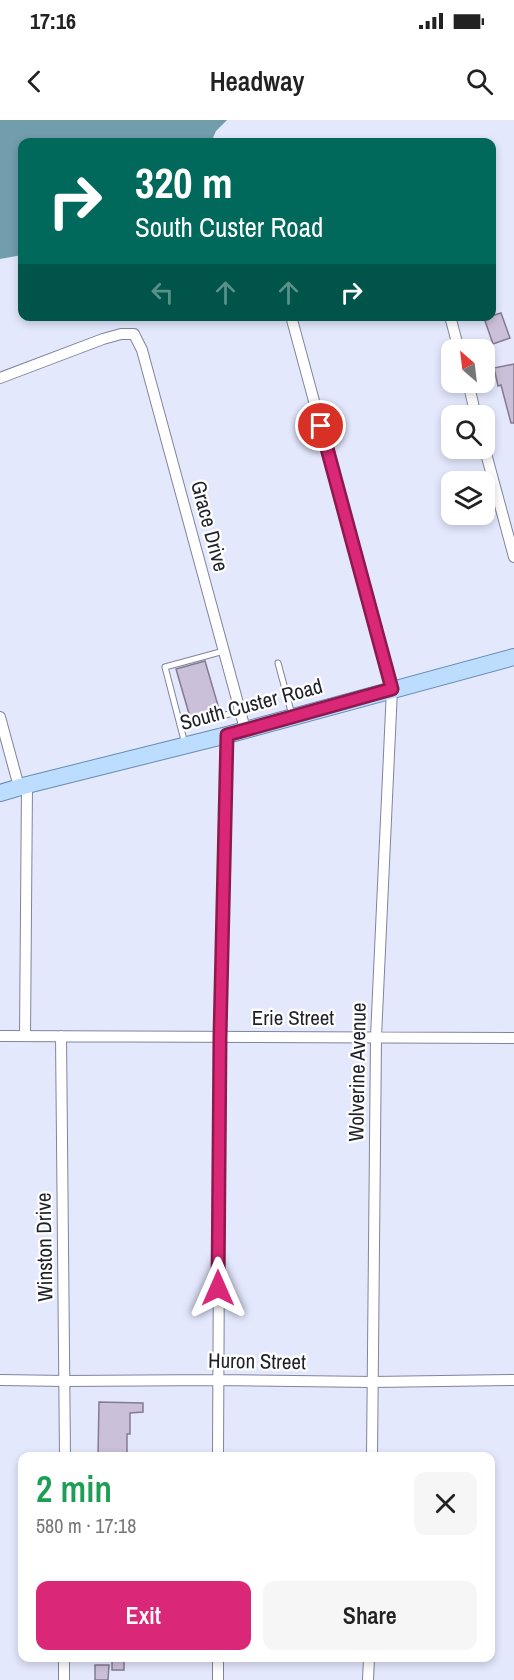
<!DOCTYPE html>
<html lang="en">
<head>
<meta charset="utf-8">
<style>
	body { margin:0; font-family:"Archivo Narrow",sans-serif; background:#f6f6f6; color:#222; height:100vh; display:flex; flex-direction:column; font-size:22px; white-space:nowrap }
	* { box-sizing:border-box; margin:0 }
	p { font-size:20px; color:#767676 }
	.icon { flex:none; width:33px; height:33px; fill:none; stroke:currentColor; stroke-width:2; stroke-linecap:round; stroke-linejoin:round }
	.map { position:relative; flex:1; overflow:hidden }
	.drawer { position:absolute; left:18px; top:1332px; width:477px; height:210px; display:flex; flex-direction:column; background:#fff; border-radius:12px; box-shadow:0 3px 9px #0003 }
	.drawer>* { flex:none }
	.hud { position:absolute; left:18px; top:18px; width:478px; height:183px; border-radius:12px; box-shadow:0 3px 9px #0003; background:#00695c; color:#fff; overflow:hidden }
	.needle { width:39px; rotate:332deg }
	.tools { position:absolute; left:441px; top:219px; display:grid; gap:12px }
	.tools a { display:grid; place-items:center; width:54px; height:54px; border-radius:12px; background:#fff; box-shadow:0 3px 9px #0003; font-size:30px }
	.pin { position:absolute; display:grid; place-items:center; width:51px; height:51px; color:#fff; margin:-26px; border:3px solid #fff; border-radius:50%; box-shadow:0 2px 6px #0007 }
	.me { position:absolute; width:66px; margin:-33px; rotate:0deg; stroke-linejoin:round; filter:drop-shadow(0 0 4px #0008) }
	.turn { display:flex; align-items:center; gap:21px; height:126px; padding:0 18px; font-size:27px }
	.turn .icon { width:78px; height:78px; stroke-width:2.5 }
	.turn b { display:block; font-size:42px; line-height:51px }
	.lanes { display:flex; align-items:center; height:57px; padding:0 18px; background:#0003; justify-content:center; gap:30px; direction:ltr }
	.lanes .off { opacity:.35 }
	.round { display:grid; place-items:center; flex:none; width:63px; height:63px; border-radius:12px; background:#f6f6f6 }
	.overview { display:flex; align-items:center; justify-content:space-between; height:102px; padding:0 18px }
	h1 { font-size:36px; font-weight:600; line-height:45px; color:#1e9e55 }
	.button { display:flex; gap:12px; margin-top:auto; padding:12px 18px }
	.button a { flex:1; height:69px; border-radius:12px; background:#db2777; color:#fff; font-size:24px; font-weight:600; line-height:69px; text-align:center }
	.button a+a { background:#f6f6f6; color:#222 }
	.status { display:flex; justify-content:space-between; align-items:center; height:42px; padding:0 30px; background:#fff; direction:ltr }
	.status svg { height:16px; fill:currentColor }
	header { display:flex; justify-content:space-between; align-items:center; height:78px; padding:0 18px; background:#fff; font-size:27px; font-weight:600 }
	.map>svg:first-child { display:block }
	.water { fill:#729dac }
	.building { fill:#cbc0d9; stroke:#857a91; stroke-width:1.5 }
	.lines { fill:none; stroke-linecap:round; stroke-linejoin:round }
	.lane-casing { stroke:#80849c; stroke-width:7 }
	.street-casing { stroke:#80849c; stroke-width:12 }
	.primary-casing { stroke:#688cb3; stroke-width:18 }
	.lane { stroke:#fff; stroke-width:5 }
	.street { stroke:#fff; stroke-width:10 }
	.primary { stroke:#bcddfe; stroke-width:16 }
	.route-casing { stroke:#8e194d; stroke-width:15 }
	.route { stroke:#db2777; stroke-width:10 }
	.labels { text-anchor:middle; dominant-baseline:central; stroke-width:4.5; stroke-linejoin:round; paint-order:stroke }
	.street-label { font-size:21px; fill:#1f212a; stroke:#fff }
</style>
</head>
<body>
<div class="status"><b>17:16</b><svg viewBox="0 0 49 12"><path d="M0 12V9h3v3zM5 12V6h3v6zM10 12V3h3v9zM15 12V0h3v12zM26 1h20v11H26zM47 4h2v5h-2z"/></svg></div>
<header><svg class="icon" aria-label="back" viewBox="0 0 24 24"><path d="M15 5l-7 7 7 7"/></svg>Headway<svg class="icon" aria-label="search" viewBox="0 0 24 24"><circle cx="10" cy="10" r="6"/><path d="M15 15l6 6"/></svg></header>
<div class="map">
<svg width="514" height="1560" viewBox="0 0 514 1560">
	<rect width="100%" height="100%" fill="#e4e8fd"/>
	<path class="water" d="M 0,0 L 227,0 L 216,11 L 211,22 L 22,22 L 22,135 L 0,139 Z"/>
	<path class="building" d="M 501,193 L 510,218 L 493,224 L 484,198 Z
		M 514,244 L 514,303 L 511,303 L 501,265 L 498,266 L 494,248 Z
		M 205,541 L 219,589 L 190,597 L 176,549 Z
		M 99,1282 L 143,1283 L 143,1292 L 130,1293 L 130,1314 L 127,1314 L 127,1336 L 98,1336 Z
		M 112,1541 L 124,1541 L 124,1550 L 112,1550 Z
		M 95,1545 L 109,1545 L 108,1560 L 95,1560 Z"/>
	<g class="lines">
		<g class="lane-casing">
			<path id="lane" d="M 278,543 L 292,595
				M 181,607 L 240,591
				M 185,624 L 165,547 L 224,531"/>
		</g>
		<g class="street-casing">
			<path id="street" d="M 291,196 L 392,569 L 376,917 L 372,1336
				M 450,196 L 459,230
				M 0,258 L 103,219 L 121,214 L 134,214 L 142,230 L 245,609
				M 468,262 L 476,296
				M 484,326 L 514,437
				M 0,597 L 19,667
				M 0,916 L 514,918
				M 25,916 L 27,665
				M 61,916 L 65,1336
				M 0,1260 L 65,1261 L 217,1260 L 373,1262 L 514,1260
				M 218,1336 L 220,916 L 227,615
				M 218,1538 L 218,1560
				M 64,1560 L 64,1538
				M 368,1560 L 369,1538"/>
		</g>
		<g class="primary-casing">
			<path id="primary" d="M 0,673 L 27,665 L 227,615 L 514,537"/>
		</g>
		<use href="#lane" class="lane"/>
		<use href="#street" class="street"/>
		<use href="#primary" class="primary"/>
	</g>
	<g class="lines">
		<g class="route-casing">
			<path id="route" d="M 218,1168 L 220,916 L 227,615 L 392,569 L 321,306"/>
		</g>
		<use href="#route" class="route"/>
	</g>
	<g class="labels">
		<g class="street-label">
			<text transform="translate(210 406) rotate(75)">Grace Drive</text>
			<text transform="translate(251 584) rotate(-15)">South Custer Road</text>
			<text x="293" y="897">Erie Street</text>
			<text transform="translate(357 952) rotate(-89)">Wolverine Avenue</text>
			<text transform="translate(44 1127) rotate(-91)">Winston Drive</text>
			<text transform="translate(257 1241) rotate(1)">Huron Street</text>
		</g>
	</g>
</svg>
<div class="tools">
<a><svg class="needle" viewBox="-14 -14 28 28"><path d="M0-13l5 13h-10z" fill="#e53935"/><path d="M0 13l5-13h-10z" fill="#767676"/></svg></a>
<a><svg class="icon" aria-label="search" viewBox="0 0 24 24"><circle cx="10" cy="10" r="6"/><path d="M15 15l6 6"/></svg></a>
<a><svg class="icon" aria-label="layers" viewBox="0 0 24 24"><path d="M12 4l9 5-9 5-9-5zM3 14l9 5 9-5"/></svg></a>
</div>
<div class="pin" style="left:321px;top:306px;background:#d93025"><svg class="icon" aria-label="arrive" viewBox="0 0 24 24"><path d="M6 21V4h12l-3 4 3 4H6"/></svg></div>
<svg class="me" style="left:218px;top:1168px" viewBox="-20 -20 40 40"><path d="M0-17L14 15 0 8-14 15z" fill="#db2777" stroke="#fff" stroke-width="4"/></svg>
<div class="hud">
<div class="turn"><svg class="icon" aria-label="right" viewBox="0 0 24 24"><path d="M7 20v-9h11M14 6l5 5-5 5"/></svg><div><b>320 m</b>South Custer Road</div></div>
<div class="lanes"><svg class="icon off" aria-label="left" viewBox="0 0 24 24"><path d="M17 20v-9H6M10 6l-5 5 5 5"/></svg><svg class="icon off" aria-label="ahead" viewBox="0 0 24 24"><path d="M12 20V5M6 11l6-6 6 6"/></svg><svg class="icon off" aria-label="ahead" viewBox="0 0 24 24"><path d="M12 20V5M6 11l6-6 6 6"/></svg><svg class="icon" aria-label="right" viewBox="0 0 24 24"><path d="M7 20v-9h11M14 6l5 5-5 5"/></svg></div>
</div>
<section class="drawer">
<div class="overview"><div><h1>2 min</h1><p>580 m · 17:18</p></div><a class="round"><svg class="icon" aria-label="close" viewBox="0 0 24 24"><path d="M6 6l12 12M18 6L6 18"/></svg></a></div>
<div class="button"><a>Exit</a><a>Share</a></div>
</section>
</div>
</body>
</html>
